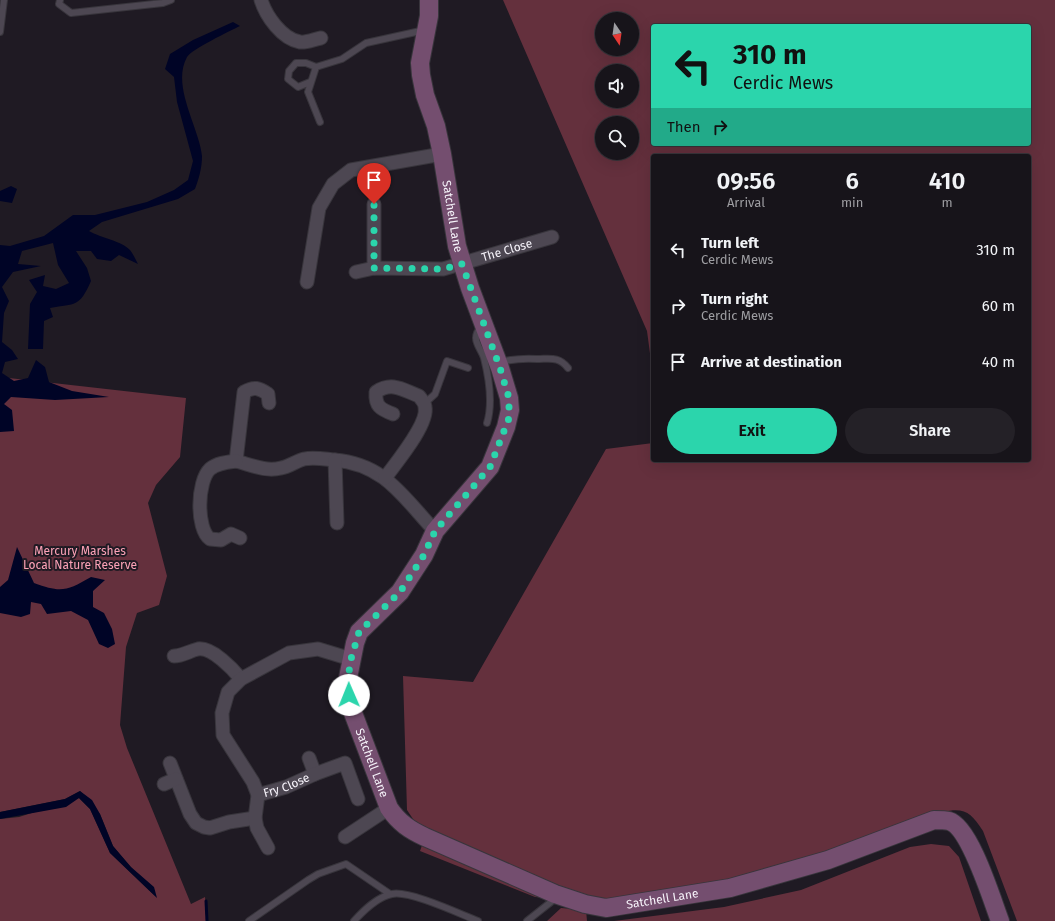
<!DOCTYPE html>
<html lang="en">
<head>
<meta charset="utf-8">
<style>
	body { margin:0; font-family:"Fira Sans",sans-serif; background:#242127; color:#f1f3f6; height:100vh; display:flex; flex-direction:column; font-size:15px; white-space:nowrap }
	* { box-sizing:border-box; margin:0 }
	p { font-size:13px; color:#9e9ea2 }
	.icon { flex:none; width:22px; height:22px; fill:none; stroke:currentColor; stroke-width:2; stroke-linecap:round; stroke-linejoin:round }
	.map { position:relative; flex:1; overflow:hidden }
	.side { position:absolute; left:651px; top:154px; width:380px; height:308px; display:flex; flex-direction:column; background:#17141a; border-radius:4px; box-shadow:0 4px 16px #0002,0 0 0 1px #363339 }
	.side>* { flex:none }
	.banner { position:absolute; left:651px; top:24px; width:380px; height:122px; border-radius:4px; box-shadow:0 4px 16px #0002,0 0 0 1px #363339; background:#2bd5ac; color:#111; overflow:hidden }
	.needle { width:26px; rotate:167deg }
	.fabs { position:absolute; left:595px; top:12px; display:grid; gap:8px }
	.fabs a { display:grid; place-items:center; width:44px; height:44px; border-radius:50%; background:#17141a; box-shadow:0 4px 16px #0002,0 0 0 1px #363339; font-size:20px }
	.pin { position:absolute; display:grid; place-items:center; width:34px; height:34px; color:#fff; margin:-41px -17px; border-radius:50% 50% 50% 0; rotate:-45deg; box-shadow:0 0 4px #0007 }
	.pin .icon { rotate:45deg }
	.me { position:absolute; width:44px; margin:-22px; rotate:359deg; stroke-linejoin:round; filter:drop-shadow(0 0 3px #0008) }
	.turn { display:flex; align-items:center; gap:14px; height:84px; padding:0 16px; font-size:18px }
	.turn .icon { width:52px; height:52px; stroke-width:2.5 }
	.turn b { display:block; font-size:28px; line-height:34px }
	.then { display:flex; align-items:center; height:38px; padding:0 16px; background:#0003; gap:8px; font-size:15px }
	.eta { display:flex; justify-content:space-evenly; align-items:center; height:68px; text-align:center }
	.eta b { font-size:24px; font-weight:600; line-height:28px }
	.cta { display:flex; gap:8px; margin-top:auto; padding:8px 16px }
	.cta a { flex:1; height:46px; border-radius:24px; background:#2bd5ac; color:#111; font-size:16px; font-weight:600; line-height:46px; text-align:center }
	.cta a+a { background:#242127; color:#f1f3f6 }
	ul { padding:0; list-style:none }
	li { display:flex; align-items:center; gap:12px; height:56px; padding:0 16px }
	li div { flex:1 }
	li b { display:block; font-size:15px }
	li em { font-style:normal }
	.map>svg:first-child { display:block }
	.green { fill:#64303d; fill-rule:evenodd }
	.water { fill:#000426 }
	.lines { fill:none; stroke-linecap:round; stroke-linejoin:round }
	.stream { stroke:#000426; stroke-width:3 }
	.lane-casing { stroke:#38353c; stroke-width:8 }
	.street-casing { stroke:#38353c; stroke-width:15 }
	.secondary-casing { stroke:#38353c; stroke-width:20 }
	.lane { stroke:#4d4752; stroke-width:6 }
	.street { stroke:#4d4752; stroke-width:13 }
	.secondary { stroke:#744e6f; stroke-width:18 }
	.route { stroke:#2bd5ac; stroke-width:7; stroke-dasharray:0 12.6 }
	.labels { text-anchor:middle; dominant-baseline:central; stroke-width:4; stroke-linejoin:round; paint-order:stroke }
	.street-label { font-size:12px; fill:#f6f3fa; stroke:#1f1a23 }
	.park-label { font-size:12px; fill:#fca2b7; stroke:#1f1a23 }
</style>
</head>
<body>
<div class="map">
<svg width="1055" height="921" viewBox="0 0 1055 921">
	<rect width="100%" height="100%" fill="#1f1a23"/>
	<path class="green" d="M 503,0 L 1055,0 L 1055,921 L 1017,921 L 983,831 C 971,813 965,807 943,812 L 829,856 L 726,884 L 603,902 L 535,897 L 420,851 L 425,837 L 407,810 L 403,676 L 473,682 L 606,449 L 653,443 L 653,460 L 1029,460 L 1029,156 L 653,156 L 653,376 L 647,331 ZM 602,19 L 632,19 L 632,49 L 602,49 ZM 653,26 L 1029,26 L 1029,144 L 653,144 ZM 602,71 L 632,71 L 632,101 L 602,101 ZM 602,123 L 632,123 L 632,153 L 602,153 Z
		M 0,377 L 186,398 L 180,457 L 156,485 L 148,503 L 167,576 L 159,605 L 137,613 L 126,647 L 120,725 L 127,748 L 191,904 L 205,897 L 207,921 L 0,921 L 0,819 L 19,817 L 79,798 L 90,809 L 110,853 L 156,897 L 113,846 L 100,814 L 80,791 L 65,799 L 0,812 Z
		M 931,844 L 949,846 L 959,857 L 981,921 L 614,921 L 724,907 L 801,890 L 910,847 Z
		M 561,908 L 586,910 L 587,921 L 547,921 Z"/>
	<path class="water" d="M 233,22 L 240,26 C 230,31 192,49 187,57 C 171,86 199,127 202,156 C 202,168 199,178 195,189 L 178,199 L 102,222 L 89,231 C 101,238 122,241 130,250 C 133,254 136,260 138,264 L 119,255 L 111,261 L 97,259 L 91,251 L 76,251 L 87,268 L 91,281 C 79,308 76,303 50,308 L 53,317 L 44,321 L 43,349 L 28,349 L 30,304 L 37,292 L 29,280 L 45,275 L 43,286 L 56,289 L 69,283 L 58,265 L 53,243 L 22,251 L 18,264 L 41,266 L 13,272 L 2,287 L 9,301 L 4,313 L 2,342 L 12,350 L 18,359 L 5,362 L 2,373 L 14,381 L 28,378 L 36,360 L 45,367 L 49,382 L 72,391 L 109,397 L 55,400 L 11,397 L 4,404 L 12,410 L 14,431 L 0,432 L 0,245 L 10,246 L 44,236 L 73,215 L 95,215 L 147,202 L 174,190 L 188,180 L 193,161 L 177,102 L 174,77 L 165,69 L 170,54 L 193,40 Z
		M 11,186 L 17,189 L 12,203 L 0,201 L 0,191 Z
		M 17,547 L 34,583 C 61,593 67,591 91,577 L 105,580 L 93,591 L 93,607 L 104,613 L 112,629 L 115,644 L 108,648 L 99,644 L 88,620 L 71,611 L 47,614 L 41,604 L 31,602 L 30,614 L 21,617 L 0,613 L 0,587 L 8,580 Z
		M 80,791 L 92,800 L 100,814 L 113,846 L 131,867 L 154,887 L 157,898 L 110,853 L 90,809 L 79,798 L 66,807 L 0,819 L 0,812 L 65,799 Z"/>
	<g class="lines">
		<path class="stream" d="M 206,901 L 207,921"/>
		<g class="lane-casing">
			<path id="lane" d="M 60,0 L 59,4 L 71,13 L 163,3 L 171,0
				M 0,32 L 4,0
				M 310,82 L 298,87 L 288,79 L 289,71 L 296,63 L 306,63 L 316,67
				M 320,122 L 308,92 L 316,67 L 342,59 L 366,43 L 425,30
				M 481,327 C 478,330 476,333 476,338 C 476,345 482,351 484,358 C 489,378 493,403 487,423
				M 500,362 C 513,359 523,358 537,359 C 550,359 559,356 568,368
				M 424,404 L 435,394 L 447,361 L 468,368
				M 249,921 L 308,880 L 318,874 L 346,864 L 390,894
				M 354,921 C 364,910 377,897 392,894 C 409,890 460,914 478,921
				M 527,921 L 556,898"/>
		</g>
		<g class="street-casing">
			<g id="street">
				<path d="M 261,0 C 266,16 282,39 300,42 C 306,43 315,39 321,38"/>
				<path d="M 374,204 L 374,268"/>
				<path id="s1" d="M 356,272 L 374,268 L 443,269 L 552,237"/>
				<path d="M 307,282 L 319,208 L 333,184 L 351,170 L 442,154"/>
				<path d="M 269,403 L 268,394 C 259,388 254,386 244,392 L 236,461 C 251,465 266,472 281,468 C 289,467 296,461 304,459 C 314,457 324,459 334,460 C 385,464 403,497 435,531"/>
				<path d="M 335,460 L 337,523"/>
				<path d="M 236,461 C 228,462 217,463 210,469 C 197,481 196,529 210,539 L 221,540 L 231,534 L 240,538"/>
				<path d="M 385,478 C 395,464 429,424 425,407 C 425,403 421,399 419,396 C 403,390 392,381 376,392 C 375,406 380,409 393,414"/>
				<path d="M 174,656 C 183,656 189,651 198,649 C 212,647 233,669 241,679"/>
				<path d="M 309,758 L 315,774"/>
				<path d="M 170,763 L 190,814 L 196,823 L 204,827 L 210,828 L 229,822 L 255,818"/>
				<path d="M 164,784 L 176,779"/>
				<path id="s2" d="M 258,795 L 286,787 L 315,774 L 345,763 L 358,799"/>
				<path d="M 345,837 L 389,808"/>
				<path d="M 268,848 L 257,828 L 255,818 L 258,795 L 253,782 L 223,735 L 222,713 L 228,692 L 241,679 L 289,653 L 318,649 L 351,659"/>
			</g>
		</g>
		<g class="secondary-casing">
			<g id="secondary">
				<path id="s3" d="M 429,0 L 429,16 L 420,63 L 421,75 L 425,95 L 436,126 L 442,154 L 457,246 L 470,288 L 500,368 L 509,398 L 510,410 L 506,427 L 490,467 L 435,531 L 424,555 L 400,592 L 359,632 L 355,643 L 348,678 L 350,705 L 389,808 C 399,823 410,830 425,837 L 555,894 L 585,904 L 606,908 L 730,888 L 828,860 L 934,820 C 939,820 945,820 949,821 C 970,827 992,900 1000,921"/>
			</g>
		</g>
		<use href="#lane" class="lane"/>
		<use href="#street" class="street"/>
		<use href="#secondary" class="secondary"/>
	</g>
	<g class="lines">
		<path class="route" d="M 349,695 L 348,678 L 351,659 L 359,632 L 400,592 L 424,555 L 435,531 L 490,467 L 509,418 L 509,398 L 500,368 L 462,264 L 443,269 L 374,268 L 374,204"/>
	</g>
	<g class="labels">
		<g class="street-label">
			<text stroke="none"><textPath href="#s3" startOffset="221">Satchell Lane</textPath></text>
			<text stroke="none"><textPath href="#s1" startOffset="154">The Close</textPath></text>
			<text stroke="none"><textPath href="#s3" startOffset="833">Satchell Lane</textPath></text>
			<text stroke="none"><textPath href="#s2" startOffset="30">Fry Close</textPath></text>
			<text stroke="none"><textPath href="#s3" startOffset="1180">Satchell Lane</textPath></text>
		</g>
		<g class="park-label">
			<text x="80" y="551">Mercury Marshes<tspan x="80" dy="14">Local Nature Reserve</tspan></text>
		</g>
	</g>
</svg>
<div class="fabs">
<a><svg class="needle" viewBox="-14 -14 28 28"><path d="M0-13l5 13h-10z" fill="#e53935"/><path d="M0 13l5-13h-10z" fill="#9e9ea2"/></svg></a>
<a><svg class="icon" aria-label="sound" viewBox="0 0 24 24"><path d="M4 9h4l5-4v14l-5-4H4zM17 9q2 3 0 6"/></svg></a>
<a><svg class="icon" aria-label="search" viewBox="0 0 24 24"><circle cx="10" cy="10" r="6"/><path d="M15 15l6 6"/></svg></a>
</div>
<div class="pin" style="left:374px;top:204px;background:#d93025"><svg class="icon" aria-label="arrive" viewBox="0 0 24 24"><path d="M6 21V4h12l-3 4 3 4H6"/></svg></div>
<svg class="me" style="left:349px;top:695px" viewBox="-20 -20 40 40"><circle r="19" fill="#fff"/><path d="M0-13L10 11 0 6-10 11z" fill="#2bd5ac"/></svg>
<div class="banner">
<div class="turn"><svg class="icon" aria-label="left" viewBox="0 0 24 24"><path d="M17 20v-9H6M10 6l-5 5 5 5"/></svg><div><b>310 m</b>Cerdic Mews</div></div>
<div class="then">Then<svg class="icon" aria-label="right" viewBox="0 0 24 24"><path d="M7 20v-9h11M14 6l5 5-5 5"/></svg></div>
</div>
<section class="side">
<div class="eta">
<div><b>09:56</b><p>Arrival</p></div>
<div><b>6</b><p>min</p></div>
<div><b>410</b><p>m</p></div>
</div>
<ul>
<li><svg class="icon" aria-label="left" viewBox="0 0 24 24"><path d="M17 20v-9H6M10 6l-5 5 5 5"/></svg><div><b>Turn left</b><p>Cerdic Mews</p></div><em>310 m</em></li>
<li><svg class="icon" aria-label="right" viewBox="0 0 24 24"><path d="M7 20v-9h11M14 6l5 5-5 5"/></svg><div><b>Turn right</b><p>Cerdic Mews</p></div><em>60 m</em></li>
<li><svg class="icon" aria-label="arrive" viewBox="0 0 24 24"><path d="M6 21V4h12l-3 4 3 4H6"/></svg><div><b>Arrive at destination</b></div><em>40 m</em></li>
</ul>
<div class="cta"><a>Exit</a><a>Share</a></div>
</section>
</div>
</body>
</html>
